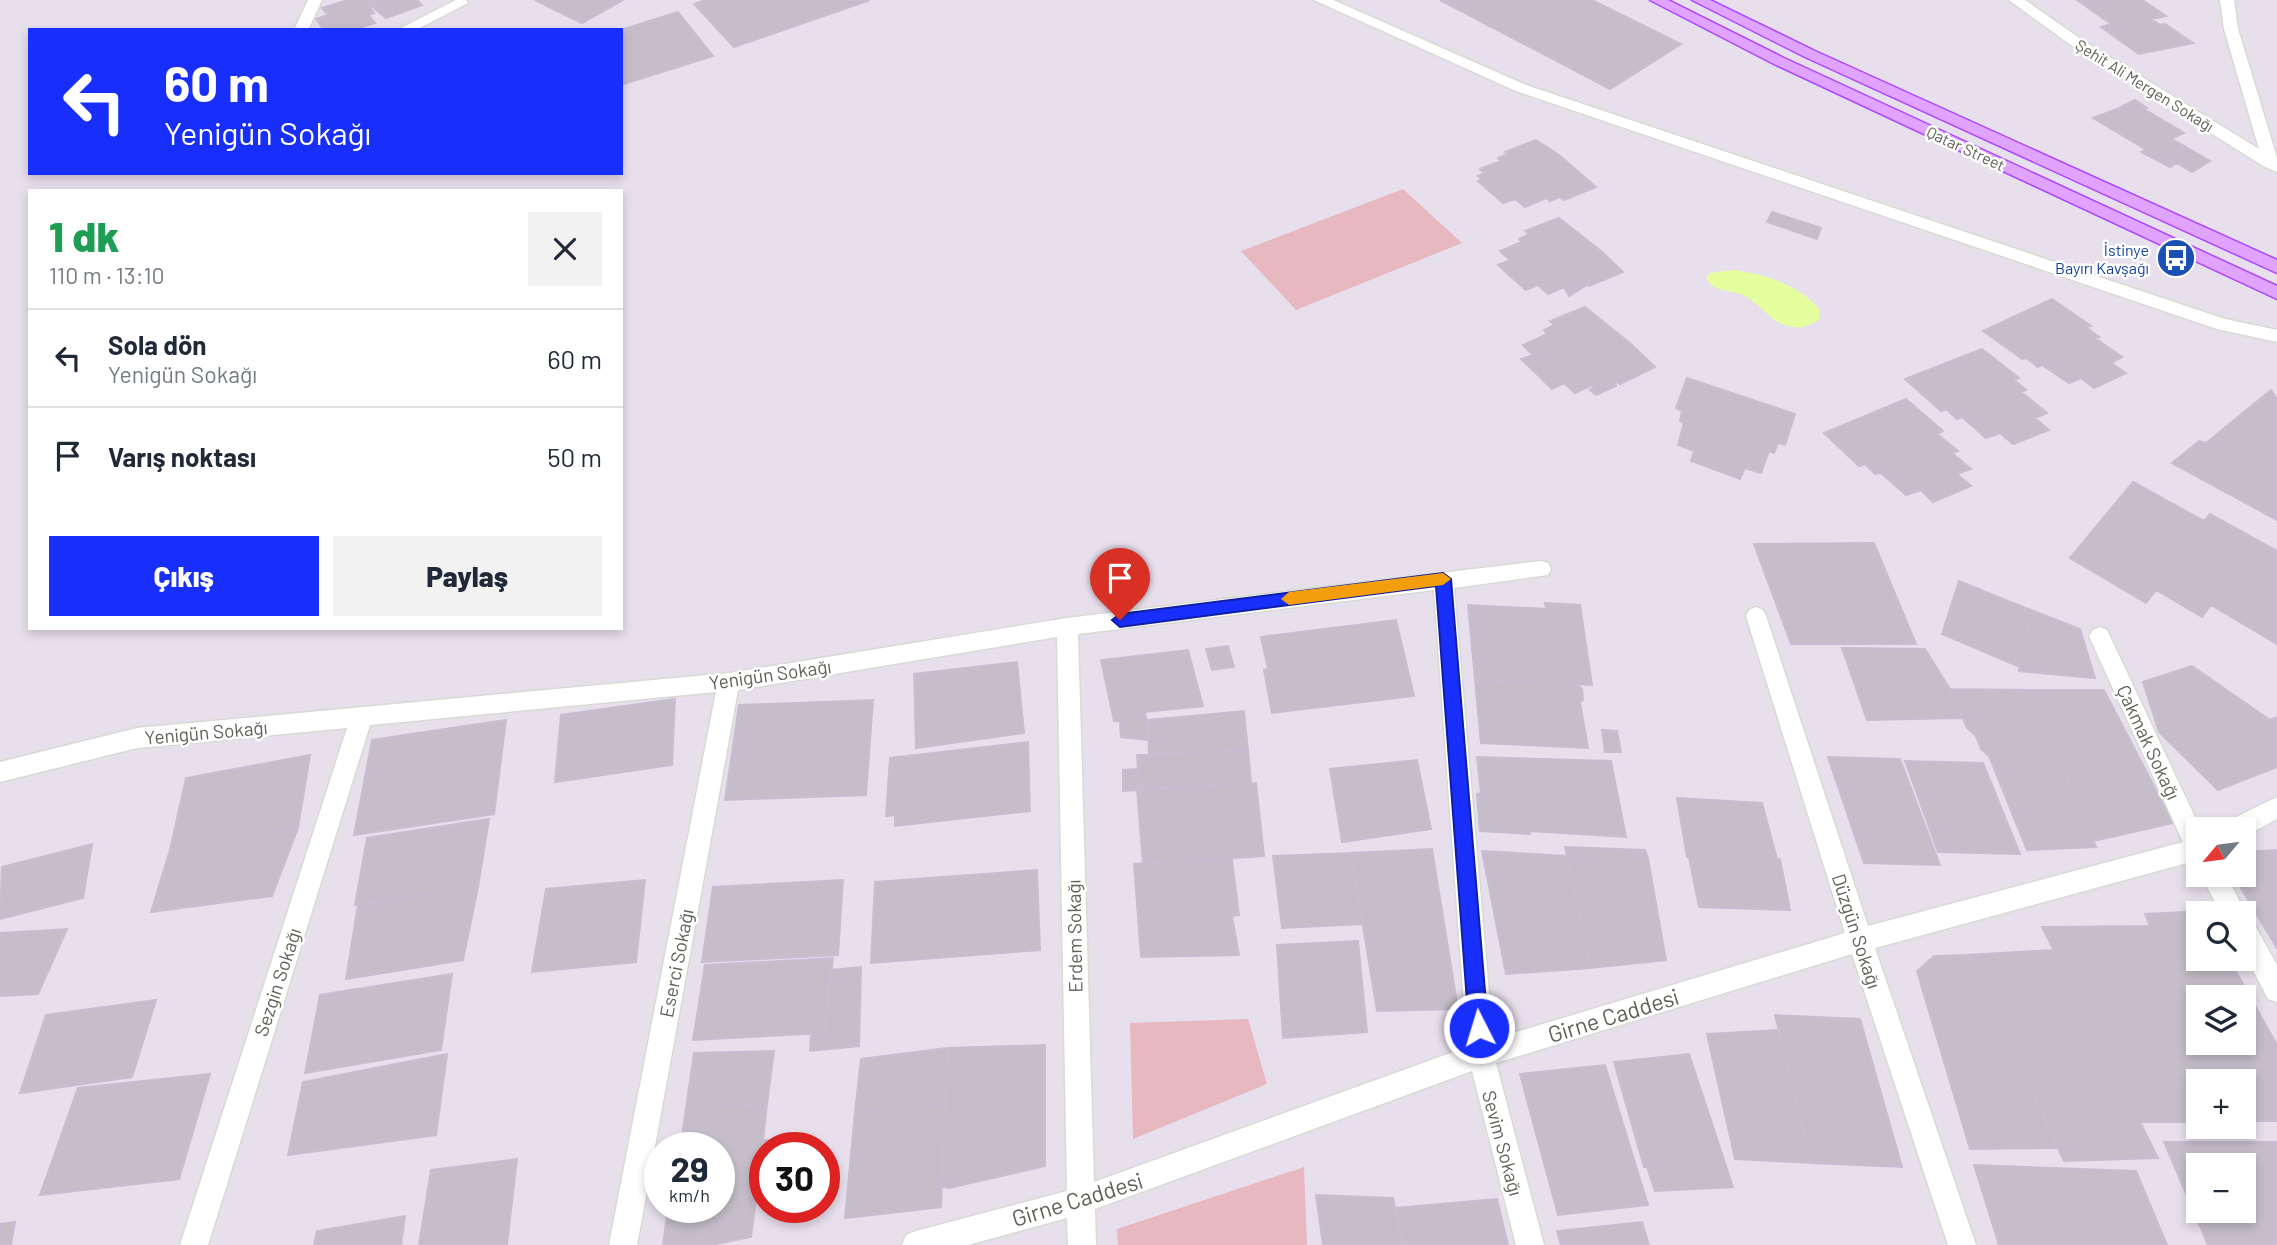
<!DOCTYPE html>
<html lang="tr">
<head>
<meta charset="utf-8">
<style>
	body { margin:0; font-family:Barlow,sans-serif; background:#f2f2f3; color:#1f2937; height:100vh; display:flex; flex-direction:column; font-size:26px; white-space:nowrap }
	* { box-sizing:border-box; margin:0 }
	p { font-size:23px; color:#747a83 }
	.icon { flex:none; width:38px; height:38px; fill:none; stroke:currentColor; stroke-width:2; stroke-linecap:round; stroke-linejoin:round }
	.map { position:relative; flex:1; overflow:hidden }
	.details { position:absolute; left:28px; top:189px; width:595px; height:441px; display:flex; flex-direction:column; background:#fff; border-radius:0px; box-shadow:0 4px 10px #0003 }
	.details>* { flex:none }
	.banner { position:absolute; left:28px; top:28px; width:595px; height:147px; border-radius:0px; box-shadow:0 4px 10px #0003; background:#182ffb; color:#fff; overflow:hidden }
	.needle { width:46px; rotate:241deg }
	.fabs { position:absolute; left:2186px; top:817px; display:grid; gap:14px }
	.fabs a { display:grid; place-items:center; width:70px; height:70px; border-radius:0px; background:#fff; box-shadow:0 4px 10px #0003; font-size:35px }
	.speed { position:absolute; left:644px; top:1132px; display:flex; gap:14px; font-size:35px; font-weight:700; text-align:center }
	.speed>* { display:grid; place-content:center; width:91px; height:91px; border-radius:50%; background:#fff; box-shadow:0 4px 10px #0003; line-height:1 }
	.speed small { font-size:18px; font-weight:400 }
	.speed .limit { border:10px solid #d22; background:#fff; color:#111 }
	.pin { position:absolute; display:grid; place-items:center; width:60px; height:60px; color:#fff; margin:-72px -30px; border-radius:50% 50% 50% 0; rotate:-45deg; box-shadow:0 0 7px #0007 }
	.pin .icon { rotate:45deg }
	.me { position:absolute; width:77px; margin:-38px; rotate:355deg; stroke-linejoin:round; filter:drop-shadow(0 0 5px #0008) }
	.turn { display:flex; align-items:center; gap:24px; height:147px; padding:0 21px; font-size:32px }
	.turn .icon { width:91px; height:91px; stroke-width:2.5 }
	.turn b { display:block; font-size:49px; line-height:60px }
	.round { display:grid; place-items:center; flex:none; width:74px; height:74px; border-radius:0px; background:#f2f2f3 }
	.overview { display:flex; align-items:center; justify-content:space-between; height:119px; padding:0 21px }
	h1 { font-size:42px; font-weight:800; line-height:52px; color:#1e9e55 }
	.cta { display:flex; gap:14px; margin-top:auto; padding:14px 21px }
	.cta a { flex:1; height:80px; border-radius:0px; background:#182ffb; color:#fff; font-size:28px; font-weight:800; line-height:80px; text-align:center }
	.cta a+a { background:#f2f2f3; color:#1f2937 }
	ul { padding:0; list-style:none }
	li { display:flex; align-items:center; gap:21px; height:98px; padding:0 21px; border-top:2px solid #e0e1e3 }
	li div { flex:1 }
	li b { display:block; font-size:26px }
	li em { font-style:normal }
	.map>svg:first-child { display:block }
	.green { fill:#e8b8c1 }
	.water { fill:#e6ff9e }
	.building { fill:#c5beca; stroke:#c8bdd3; stroke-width:2; fill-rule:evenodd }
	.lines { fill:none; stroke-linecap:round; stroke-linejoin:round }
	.lane-casing { stroke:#d7dbd3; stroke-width:3 }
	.street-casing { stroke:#d7dbd3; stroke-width:3 }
	.primary-casing { stroke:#ab47ff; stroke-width:3 }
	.lane { fill:#fff; fill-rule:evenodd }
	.street { fill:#fff; fill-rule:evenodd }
	.primary { fill:#e0a3ff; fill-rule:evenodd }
	.route { fill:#182ffb; stroke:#101fa3; stroke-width:2 }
	.slow { fill:#f59e0b }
	.labels { text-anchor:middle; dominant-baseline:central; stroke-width:5; stroke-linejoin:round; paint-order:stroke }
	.far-street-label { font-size:16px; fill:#5f6258; stroke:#fff }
	.far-transit-label { font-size:16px; fill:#164399; stroke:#fff; text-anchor:end }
	.street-label { font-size:19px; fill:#5f6258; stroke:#fff }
	.near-street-label { font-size:23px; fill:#5f6258; stroke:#fff }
</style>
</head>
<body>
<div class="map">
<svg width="2277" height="1245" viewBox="0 0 2277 1245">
	<rect width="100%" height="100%" fill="#e8dfed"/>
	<path class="green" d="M 1403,189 L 1462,243 L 1296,310 L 1241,251 Z
		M 1248,1019 L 1267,1084 L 1133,1139 L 1130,1023 Z
		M 1304,1167 L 1307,1245 L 1118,1245 L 1117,1229 Z"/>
	<path class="water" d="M 1732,270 C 1764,274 1798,284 1820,310 L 1819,320 C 1810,325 1803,328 1793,327 C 1772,325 1761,303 1743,295 C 1729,289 1713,293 1706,277 L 1710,273 Z"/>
	<path class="building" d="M 348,0 L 364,0 L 374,13 L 368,15 L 375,23 L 354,30 L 324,30 L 316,19 L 328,15 L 322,8 Z
		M 364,0 L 417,0 L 422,5 L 386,18 Z
		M 535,0 L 623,0 L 582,23 Z
		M 706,0 L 870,0 L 734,47 L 694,4 Z
		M 1440,0 L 1592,0 L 1681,44 L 1610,89 Z
		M 2077,0 L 2142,0 L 2166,16 L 2151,19 L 2160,25 L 2165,24 L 2193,43 L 2139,54 L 2101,27 L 2111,24 Z
		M 678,12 L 713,56 L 621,85 L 621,30 Z
		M 2135,100 L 2147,108 L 2144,109 L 2184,133 L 2171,139 L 2119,108 Z
		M 2119,108 L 2171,139 L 2186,147 L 2162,159 L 2093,118 Z
		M 1536,140 L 1559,155 L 1596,187 L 1564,200 L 1560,197 L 1550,201 L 1546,198 L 1525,207 L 1515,199 L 1503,203 L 1478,181 L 1482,179 L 1478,176 L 1484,173 L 1480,169 L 1501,161 L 1498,158 L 1508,154 L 1505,152 Z
		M 2186,147 L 2210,161 L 2192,172 L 2177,163 L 2170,167 L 2141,152 L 2146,149 L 2162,159 Z
		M 1772,212 L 1821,228 L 1817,239 L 1767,222 Z
		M 1559,218 L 1601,251 L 1623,272 L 1589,286 L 1586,283 L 1575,288 L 1571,284 L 1548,294 L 1538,285 L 1526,290 L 1498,265 L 1510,260 L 1500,251 L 1522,242 L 1519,239 L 1529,234 L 1525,231 Z
		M 1586,283 L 1588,284 L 1569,296 L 1564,287 L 1571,284 L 1575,288 Z
		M 2052,299 L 2091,326 L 2086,327 L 2099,337 L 2095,338 L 2122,357 L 2111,363 L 2126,373 L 2094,388 L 2081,378 L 2069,383 L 2042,365 L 2038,367 L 2026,358 L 2022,359 L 1983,331 Z
		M 1585,307 L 1631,344 L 1655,367 L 1620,384 L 1615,381 L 1603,386 L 1599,382 L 1575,393 L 1564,383 L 1552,389 L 1521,359 L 1533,355 L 1523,345 L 1547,334 L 1544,330 L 1554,325 L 1550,321 Z
		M 1982,349 L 2019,378 L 2014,380 L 2026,390 L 2021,392 L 2047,413 L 2035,418 L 2049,430 L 2013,444 L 2000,433 L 1986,438 L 1962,417 L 1957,419 L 1946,409 L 1941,411 L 1905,379 Z
		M 1687,378 L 1795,414 L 1785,445 L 1778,443 L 1774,453 L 1769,451 L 1761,473 L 1745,468 L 1740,479 L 1691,461 L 1694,451 L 1678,445 L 1684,423 L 1680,421 L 1682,411 L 1676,408 Z
		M 1615,381 L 1616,386 L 1596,395 L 1590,390 L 1599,382 L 1603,386 Z
		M 2271,390 L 2277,399 L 2277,520 L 2172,463 L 2199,441 L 2206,443 Z
		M 1906,399 L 1943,431 L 1937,434 L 1958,451 L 1952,453 L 1971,469 L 1957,474 L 1971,486 L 1933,502 L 1921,490 L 1906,495 L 1881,473 L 1875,474 L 1865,464 L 1859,466 L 1824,433 Z
		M 2133,482 L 2204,521 L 2210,514 L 2277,551 L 2277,644 L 2211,605 L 2202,617 L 2156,590 L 2146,603 L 2070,558 Z
		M 1874,543 L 1916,644 L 1791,644 L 1754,544 Z
		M 1959,581 L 2013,603 L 2011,611 L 2030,619 L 2020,667 L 1942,634 Z
		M 1545,603 L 1580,605 L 1592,685 L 1475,680 L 1468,605 L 1546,609 Z
		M 2013,603 L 2080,629 L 2095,678 L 2019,671 L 2030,619 L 2011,611 Z
		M 1396,620 L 1414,696 L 1272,713 L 1264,670 L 1268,669 L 1261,637 Z
		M 1228,646 L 1234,667 L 1212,670 L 1206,649 Z
		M 1842,648 L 1925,649 L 1950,689 L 1962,718 L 1867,720 Z
		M 1188,650 L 1203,706 L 1134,713 L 1126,721 L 1114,721 L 1101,660 Z
		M 1017,662 L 1024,733 L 916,748 L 914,674 Z
		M 2192,666 L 2270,720 L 2277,717 L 2277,767 L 2218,790 L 2159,732 L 2143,682 Z
		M 1475,680 L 1577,684 L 1582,689 L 1583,700 L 1580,702 L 1588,748 L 1481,743 Z
		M 1950,689 L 2030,690 L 2096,847 L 2027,850 L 1989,756 L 1981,749 L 1976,736 L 1967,728 Z
		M 2030,690 L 2104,690 L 2173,823 L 2093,841 Z
		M 675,699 L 672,765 L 555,782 L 561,715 Z
		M 873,700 L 866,795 L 725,800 L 739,705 Z
		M 1244,711 L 1248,750 L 1149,754 L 1148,720 Z
		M 1145,712 L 1149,740 L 1121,737 L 1120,721 L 1126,721 L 1134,713 Z
		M 506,720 L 494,814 L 354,835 L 372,740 Z
		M 1602,730 L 1617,731 L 1621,752 L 1605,752 Z
		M 1028,742 L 1030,811 L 895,826 L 895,815 L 886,816 L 890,758 Z
		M 1248,750 L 1251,783 L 1139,790 L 1137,755 Z
		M 310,755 L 298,828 L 170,850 L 186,778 Z
		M 1477,757 L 1611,761 L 1626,837 L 1529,831 L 1530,834 L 1480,831 L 1477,794 L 1481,793 Z
		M 1828,757 L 1900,759 L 1940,865 L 1864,863 Z
		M 1417,760 L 1431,829 L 1342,842 L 1330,769 Z
		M 1905,761 L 1983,763 L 2020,854 L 1938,852 Z
		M 1137,769 L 1139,790 L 1123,791 L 1123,770 Z
		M 1256,783 L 1264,856 L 1143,864 L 1137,789 Z
		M 1677,798 L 1762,803 L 1777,859 L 1780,859 L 1790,910 L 1699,907 L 1689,857 L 1687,857 Z
		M 489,819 L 478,887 L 355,905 L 367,838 Z
		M 298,828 L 272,896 L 151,912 L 170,850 Z
		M 92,844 L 83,898 L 0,919 L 2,867 Z
		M 1565,847 L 1645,850 L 1648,858 L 1568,859 Z
		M 1432,849 L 1458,1009 L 1377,1011 L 1351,853 Z
		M 2277,850 L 2277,948 L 2233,875 L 2244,875 L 2244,852 Z
		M 1482,851 L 1567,856 L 1590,968 L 1506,974 Z
		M 1351,853 L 1363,924 L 1282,928 L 1273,856 Z
		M 1648,858 L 1666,960 L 1590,968 L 1568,859 Z
		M 1232,859 L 1239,915 L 1232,916 L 1239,955 L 1141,957 L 1134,864 Z
		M 1037,870 L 1040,950 L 871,963 L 875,882 Z
		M 645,880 L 636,962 L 532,972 L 546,889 Z
		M 843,880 L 838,955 L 702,962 L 713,887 Z
		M 478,887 L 463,960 L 346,979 L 358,905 Z
		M 2203,911 L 2204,914 L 2198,914 L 2198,959 L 2229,959 L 2277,1045 L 2277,1121 L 2244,1121 L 2244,1082 L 2198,1082 L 2198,1122 L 2140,1122 L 2042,927 L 2150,926 L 2145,914 ZM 2198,998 L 2244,998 L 2244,1043 L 2198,1043 Z
		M 67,929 L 38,994 L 0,996 L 0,933 Z
		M 1358,941 L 1367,1032 L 1283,1038 L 1277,945 Z
		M 2053,950 L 2140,1122 L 2158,1158 L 2064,1161 L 1968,955 Z
		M 1968,955 L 2059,1148 L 1970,1149 L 1917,971 L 1934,956 Z
		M 833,958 L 824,1033 L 693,1040 L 705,965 Z
		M 861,967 L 859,1046 L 810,1051 L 811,1034 L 824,1033 L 830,970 Z
		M 452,974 L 441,1050 L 305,1073 L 320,995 Z
		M 156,1000 L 132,1077 L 20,1093 L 46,1015 Z
		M 1775,1015 L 1860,1019 L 1902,1167 L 1811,1163 Z
		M 1779,1030 L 1811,1163 L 1735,1159 L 1707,1034 Z
		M 1045,1045 L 1045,1166 L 949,1188 L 941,1186 L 948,1048 Z
		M 948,1048 L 945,1105 L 855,1112 L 861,1059 Z
		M 774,1051 L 767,1104 L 686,1108 L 694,1053 Z
		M 447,1054 L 436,1135 L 288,1155 L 303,1082 Z
		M 1689,1054 L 1733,1187 L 1655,1191 L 1647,1167 L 1644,1167 L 1614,1062 Z
		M 1605,1065 L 1648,1205 L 1558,1215 L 1520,1074 Z
		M 210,1074 L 179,1179 L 40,1195 L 78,1088 Z
		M 767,1104 L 763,1140 L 768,1140 L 765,1148 L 764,1169 L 760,1169 L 751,1237 L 711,1245 L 663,1245 L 668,1208 L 719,1208 L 719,1148 L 676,1148 L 676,1145 L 681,1144 L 686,1108 Z
		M 945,1105 L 941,1207 L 845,1218 L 855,1112 Z
		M 2164,1142 L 2277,1142 L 2277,1245 L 2208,1245 ZM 2198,1166 L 2244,1166 L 2244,1211 L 2198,1211 Z
		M 517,1159 L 507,1245 L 419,1245 L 431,1170 Z
		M 1974,1165 L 2136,1171 L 2167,1245 L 1999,1245 Z
		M 1316,1195 L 1393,1198 L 1402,1245 L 1323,1245 Z
		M 1497,1199 L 1508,1245 L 1403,1245 L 1396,1208 Z
		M 405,1216 L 401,1245 L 314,1245 L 317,1231 Z
		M 15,1222 L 11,1245 L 0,1245 L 0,1224 Z
		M 1642,1222 L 1649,1245 L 1561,1245 L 1557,1231 Z"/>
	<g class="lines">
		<g class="lane-casing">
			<path id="lane" d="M 308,0 L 322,0 L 308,30 L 294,30 Z
				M 456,0 L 466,0 L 468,3 L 416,30 L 397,30 Z"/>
		</g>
		<g class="street-casing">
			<path id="street" d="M 1314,0 L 1333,0 L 1526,85 L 2225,319 L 2277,330 L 2277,342 L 2217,329 L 1516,91 Z
				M 2009,0 L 2025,0 L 2085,42 L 2259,149 L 2224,29 L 2220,0 L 2234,0 L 2238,29 L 2277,158 L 2277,172 L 2265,167 L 2075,48 Z
				M 1541,561 L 1548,563 L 1551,569 L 1548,575 L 1454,588 L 1493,1039 L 1845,933 L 1746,616 L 1749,610 L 1756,607 L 1763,610 L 1766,616 L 1868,926 L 2183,842 L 2089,636 L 2093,630 L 2100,627 L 2107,630 L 2201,830 L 2198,830 L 2198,860 L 1875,948 L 1976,1245 L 1948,1245 L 1852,954 L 1496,1063 L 1544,1245 L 1516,1245 L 1472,1071 L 1095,1209 L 1096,1245 L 1068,1245 L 1067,1218 L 968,1245 L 902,1245 L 906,1235 L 916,1231 L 1067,1191 L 1057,637 L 738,690 L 637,1245 L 609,1245 L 716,692 L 370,725 L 208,1245 L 180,1245 L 347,728 L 137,748 L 0,782 L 0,762 L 137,728 L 729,673 L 1067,618 ZM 1434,590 L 1467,1047 L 1094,1182 L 1078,634 Z
				M 2277,797 L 2277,819 L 2244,837 L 2244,830 L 2223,830 L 2226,822 Z
				M 2201,875 L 2226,875 L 2246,914 L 2244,918 L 2253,922 L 2277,965 L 2277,1002 L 2268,999 L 2244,953 L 2244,914 L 2221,914 Z"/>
		</g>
		<g class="primary-casing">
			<path id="primary" d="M 1650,0 L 1668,0 L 1784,58 L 2277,286 L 2277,299 L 1774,64 Z
				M 1692,0 L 1710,0 L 1815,51 L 2277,260 L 2277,273 L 1805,57 Z"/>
		</g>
		<use href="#lane" class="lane"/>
		<use href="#street" class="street"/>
		<use href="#primary" class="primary"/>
	</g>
	<path class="route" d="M 1443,573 L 1451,579 L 1488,1028 L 1486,1035 L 1479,1038 L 1472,1035 L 1469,1028 L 1436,586 L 1120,627 L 1112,620 L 1120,614 Z"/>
	<path class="slow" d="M 1443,573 L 1451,579 L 1443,585 L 1289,605 L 1281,599 L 1289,592 Z"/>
	<defs>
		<g id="bus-disc" transform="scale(2.0125)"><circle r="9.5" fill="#1a4fb4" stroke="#fff"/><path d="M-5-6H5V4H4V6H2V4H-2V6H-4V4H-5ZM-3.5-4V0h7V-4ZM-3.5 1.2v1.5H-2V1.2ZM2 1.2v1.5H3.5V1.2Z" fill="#fff"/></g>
	</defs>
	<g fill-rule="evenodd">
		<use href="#bus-disc" x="2176" y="258"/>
	</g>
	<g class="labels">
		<g class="far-street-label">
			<text transform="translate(2145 85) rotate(32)">Şehit Ali Mergen Sokağı</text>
			<text transform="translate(1966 148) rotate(25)">Qatar Street</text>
		</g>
		<g class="far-transit-label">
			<text x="2149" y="249">İstinye<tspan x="2149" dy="18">Bayırı Kavşağı</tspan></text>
		</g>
		<g class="street-label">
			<text transform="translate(770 674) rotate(-8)">Yenigün Sokağı</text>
			<text transform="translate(206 732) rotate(-5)">Yenigün Sokağı</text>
			<text transform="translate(2149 742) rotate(65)">Çakmak Sokağı</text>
			<text transform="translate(1857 931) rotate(72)">Düzgün Sokağı</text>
			<text transform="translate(1074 936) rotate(-91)">Erdem Sokağı</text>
			<text transform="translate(676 963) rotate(-79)">Eserci Sokağı</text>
			<text transform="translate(277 982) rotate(-72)">Sezgin Sokağı</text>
			<text transform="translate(1503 1143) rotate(75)">Sevim Sokağı</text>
		</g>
		<g class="near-street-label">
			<text transform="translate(1613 1015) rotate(-17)">Girne Caddesi</text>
			<text transform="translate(1077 1199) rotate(-17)">Girne Caddesi</text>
		</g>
	</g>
</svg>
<div class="fabs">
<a><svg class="needle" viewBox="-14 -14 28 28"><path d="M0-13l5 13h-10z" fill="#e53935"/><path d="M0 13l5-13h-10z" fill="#747a83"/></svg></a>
<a><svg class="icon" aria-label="search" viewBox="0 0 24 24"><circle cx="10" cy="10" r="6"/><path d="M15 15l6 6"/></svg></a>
<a><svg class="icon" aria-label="layers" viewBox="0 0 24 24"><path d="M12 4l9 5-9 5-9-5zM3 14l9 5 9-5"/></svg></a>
<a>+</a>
<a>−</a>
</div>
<div class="speed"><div>29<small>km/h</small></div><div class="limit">30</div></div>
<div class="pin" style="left:1120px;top:620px;background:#d93025"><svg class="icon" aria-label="arrive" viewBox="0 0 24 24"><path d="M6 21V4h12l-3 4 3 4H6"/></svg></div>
<svg class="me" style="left:1479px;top:1028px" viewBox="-20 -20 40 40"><circle r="17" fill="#182ffb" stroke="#fff" stroke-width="3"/><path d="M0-11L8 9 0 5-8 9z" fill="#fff"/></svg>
<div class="banner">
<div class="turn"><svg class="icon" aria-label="left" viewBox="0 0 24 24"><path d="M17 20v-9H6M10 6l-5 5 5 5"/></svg><div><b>60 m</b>Yenigün Sokağı</div></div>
</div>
<section class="details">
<div class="overview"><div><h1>1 dk</h1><p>110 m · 13:10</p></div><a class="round"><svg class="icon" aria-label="close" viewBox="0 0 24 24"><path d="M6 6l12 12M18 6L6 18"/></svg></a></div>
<ul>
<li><svg class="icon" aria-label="left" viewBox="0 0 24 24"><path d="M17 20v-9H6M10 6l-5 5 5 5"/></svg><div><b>Sola dön</b><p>Yenigün Sokağı</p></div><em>60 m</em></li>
<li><svg class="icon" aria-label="arrive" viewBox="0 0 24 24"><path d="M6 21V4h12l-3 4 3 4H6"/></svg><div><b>Varış noktası</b></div><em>50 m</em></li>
</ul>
<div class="cta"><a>Çıkış</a><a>Paylaş</a></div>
</section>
</div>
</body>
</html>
